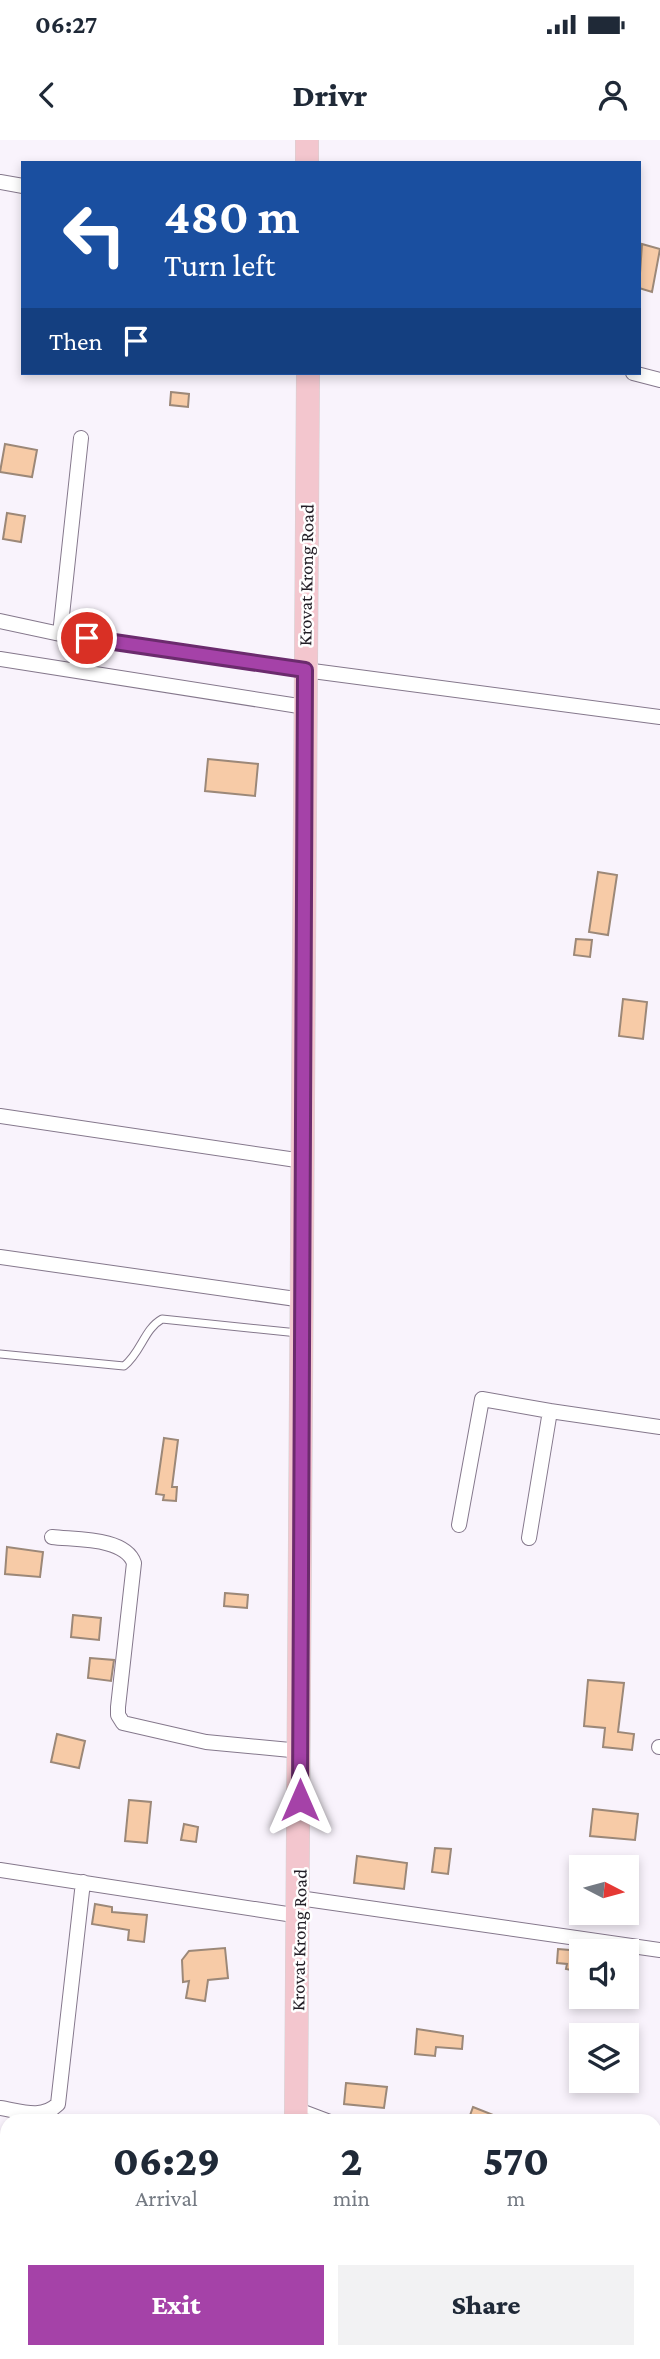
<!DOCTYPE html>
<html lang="en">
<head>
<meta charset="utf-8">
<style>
	body { margin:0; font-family:"Crimson Pro",serif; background:#f2f2f3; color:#1f2937; height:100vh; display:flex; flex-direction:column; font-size:26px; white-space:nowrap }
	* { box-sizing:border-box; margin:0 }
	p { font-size:23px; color:#747a83 }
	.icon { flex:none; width:38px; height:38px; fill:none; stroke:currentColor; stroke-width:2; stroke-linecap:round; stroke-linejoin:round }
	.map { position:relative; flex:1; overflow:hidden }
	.sheet { position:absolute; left:0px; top:1974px; width:662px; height:245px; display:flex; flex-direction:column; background:#fff; border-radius:21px 21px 0 0; box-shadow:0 4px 10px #0003 }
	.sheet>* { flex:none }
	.hud { position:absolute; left:21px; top:21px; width:620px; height:214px; border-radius:0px; box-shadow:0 4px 10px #0003; background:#1a4fa0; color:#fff; overflow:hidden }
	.needle { width:46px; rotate:96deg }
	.controls { position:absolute; left:569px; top:1715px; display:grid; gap:14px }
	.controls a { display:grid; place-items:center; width:70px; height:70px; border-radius:0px; background:#fff; box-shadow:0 4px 10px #0003; font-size:35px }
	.pin { position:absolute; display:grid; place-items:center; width:60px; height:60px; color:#fff; margin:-30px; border:4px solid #fff; border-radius:50%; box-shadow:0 2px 7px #0007 }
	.me { position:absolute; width:77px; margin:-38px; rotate:0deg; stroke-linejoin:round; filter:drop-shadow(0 0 5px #0008) }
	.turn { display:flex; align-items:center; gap:24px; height:147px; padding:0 28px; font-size:32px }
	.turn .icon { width:91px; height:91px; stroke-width:2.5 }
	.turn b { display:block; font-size:49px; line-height:60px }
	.then { display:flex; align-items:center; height:66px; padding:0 28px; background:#0003; gap:14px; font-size:26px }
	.eta { display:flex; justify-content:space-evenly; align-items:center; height:119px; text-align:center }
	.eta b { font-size:42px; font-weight:800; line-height:49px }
	.button { display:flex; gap:14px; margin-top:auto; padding:14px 28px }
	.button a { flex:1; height:80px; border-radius:0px; background:#a542a8; color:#fff; font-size:28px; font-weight:800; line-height:80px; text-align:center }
	.button a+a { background:#f2f2f3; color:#1f2937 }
	.status { display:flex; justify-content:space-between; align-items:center; height:49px; padding:0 35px; background:#fff; direction:ltr }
	.status svg { height:19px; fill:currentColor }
	header { display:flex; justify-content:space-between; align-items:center; height:91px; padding:0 28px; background:#fff; font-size:32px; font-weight:800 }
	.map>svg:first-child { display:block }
	.building { fill:#f7cba7; stroke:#9c8878; stroke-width:2 }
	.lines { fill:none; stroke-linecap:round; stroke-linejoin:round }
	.service-casing { stroke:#85788c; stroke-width:9 }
	.minor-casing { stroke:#85788c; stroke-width:16 }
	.tertiary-casing { stroke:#85788c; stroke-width:19 }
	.trunk-casing { stroke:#d3d2d3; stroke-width:24 }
	.service { stroke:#fff; stroke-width:7 }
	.minor { stroke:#fff; stroke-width:14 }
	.tertiary { stroke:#fff; stroke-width:18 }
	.trunk { stroke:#f3c6ce; stroke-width:23 }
	.route-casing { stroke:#6b2b6d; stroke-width:18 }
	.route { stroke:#a542a8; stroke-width:12 }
	.labels { text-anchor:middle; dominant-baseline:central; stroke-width:5; stroke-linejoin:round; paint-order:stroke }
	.street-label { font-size:19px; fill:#221d25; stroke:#fff }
</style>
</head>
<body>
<div class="status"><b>06:27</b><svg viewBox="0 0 49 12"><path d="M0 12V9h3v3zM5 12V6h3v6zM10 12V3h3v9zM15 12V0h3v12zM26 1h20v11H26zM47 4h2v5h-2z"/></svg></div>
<header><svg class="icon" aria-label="back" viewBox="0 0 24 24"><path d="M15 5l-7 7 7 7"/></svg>Drivr<svg class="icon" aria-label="person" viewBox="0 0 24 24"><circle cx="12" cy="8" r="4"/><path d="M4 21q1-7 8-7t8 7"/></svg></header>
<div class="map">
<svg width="660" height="2219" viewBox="0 0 660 2219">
	<rect width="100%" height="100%" fill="#f9f3fc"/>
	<path class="building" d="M 642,104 L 660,109 L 652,152 L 639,148 Z
		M 171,252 L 189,254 L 188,267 L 170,265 Z
		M 5,304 L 37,310 L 32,337 L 0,332 Z
		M 7,373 L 25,376 L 21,402 L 3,399 Z
		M 208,619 L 258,624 L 255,656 L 205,651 Z
		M 598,732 L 617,735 L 608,795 L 589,792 Z
		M 576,799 L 592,800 L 590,817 L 574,815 Z
		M 623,859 L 647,862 L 643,899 L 619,896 Z
		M 164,1298 L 178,1300 L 172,1347 L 177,1347 L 176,1361 L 163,1360 L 164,1355 L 156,1354 Z
		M 7,1407 L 43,1412 L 40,1437 L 5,1434 Z
		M 225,1453 L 248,1455 L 247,1468 L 224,1466 Z
		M 73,1475 L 101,1478 L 99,1500 L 71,1497 Z
		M 90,1518 L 114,1520 L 111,1541 L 88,1538 Z
		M 588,1540 L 624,1543 L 618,1592 L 634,1594 L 632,1610 L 603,1607 L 605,1588 L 584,1586 Z
		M 57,1594 L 85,1601 L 79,1628 L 51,1622 Z
		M 129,1660 L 151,1662 L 147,1703 L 125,1701 Z
		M 593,1669 L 638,1674 L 635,1700 L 590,1696 Z
		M 184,1684 L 198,1687 L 196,1702 L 181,1700 Z
		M 435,1708 L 451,1709 L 448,1734 L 432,1732 Z
		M 357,1716 L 407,1723 L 404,1749 L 354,1743 Z
		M 95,1764 L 112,1767 L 112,1772 L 147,1775 L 144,1802 L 128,1800 L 129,1790 L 92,1784 Z
		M 225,1808 L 228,1838 L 208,1840 L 205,1861 L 186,1858 L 189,1841 L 183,1842 L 182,1820 L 189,1811 Z
		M 558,1809 L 581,1811 L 581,1832 L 566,1829 L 567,1824 L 557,1823 Z
		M 417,1889 L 463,1896 L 462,1909 L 436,1907 L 435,1916 L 415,1914 Z
		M 346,1943 L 387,1947 L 384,1968 L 344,1964 Z
		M 473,1967 L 506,1980 L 505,1981 L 468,1981 Z"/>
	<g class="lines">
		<g class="service-casing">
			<path id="service" d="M 0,1214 L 124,1226 C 141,1213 144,1189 162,1179 L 298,1193
				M 300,1967 L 337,1981"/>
		</g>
		<g class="minor-casing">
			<path id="minor" d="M 0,42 L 23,46
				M 633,233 L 660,240
				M 0,481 L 60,494 L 305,530 L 660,577
				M 60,494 L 81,298
				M 0,519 L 305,567
				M 0,976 L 303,1021
				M 0,1117 L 303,1160
				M 459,1385 L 482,1259 L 550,1271
				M 52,1397 C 75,1400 125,1397 134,1423 L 118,1567 L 118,1575 L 123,1583 L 206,1602 L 301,1611
				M 529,1398 L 550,1271 L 660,1287
				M 659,1607 L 660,1607
				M 0,1730 L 300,1776
				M 299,1758 L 660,1810
				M 0,1968 C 20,1971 42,1980 58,1964 L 83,1742"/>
		</g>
		<g class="tertiary-casing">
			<path id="tertiary" d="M 654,2174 L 660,2169
				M 607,2219 L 615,2212"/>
		</g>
		<g class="trunk-casing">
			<path id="trunk" d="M 307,0 L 307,23
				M 296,1981 L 308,233
				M 291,2219 L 291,2212"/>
		</g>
		<use href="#service" class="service"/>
		<use href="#minor" class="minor"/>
		<use href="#tertiary" class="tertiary"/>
		<use href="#trunk" class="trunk"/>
	</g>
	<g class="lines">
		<g class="route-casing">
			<path id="route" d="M 87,498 L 305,530 L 300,1660"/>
		</g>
		<use href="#route" class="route"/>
	</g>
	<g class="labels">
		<g class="street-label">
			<text transform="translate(306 435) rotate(-89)">Krovat Krong Road</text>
			<text transform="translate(299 1800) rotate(-89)">Krovat Krong Road</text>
		</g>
	</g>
</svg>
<div class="controls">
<a><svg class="needle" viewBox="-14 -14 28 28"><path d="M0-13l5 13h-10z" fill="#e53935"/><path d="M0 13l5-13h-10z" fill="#747a83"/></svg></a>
<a><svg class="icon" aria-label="sound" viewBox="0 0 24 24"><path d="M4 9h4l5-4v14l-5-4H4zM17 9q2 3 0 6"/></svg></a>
<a><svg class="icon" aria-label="layers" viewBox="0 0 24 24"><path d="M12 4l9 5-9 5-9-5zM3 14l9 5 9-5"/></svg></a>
</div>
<div class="pin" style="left:87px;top:498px;background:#d93025"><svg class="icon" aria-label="arrive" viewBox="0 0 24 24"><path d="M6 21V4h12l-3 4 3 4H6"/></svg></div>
<svg class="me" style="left:300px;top:1660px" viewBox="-20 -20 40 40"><path d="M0-17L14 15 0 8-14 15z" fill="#a542a8" stroke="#fff" stroke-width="4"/></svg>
<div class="hud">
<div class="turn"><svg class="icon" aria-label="left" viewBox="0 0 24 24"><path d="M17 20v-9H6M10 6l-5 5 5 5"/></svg><div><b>480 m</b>Turn left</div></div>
<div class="then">Then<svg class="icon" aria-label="arrive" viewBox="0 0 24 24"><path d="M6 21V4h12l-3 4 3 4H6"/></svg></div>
</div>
<section class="sheet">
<div class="eta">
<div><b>06:29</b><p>Arrival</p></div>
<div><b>2</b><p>min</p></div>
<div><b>570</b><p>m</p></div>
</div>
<div class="button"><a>Exit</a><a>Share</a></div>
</section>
</div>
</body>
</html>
